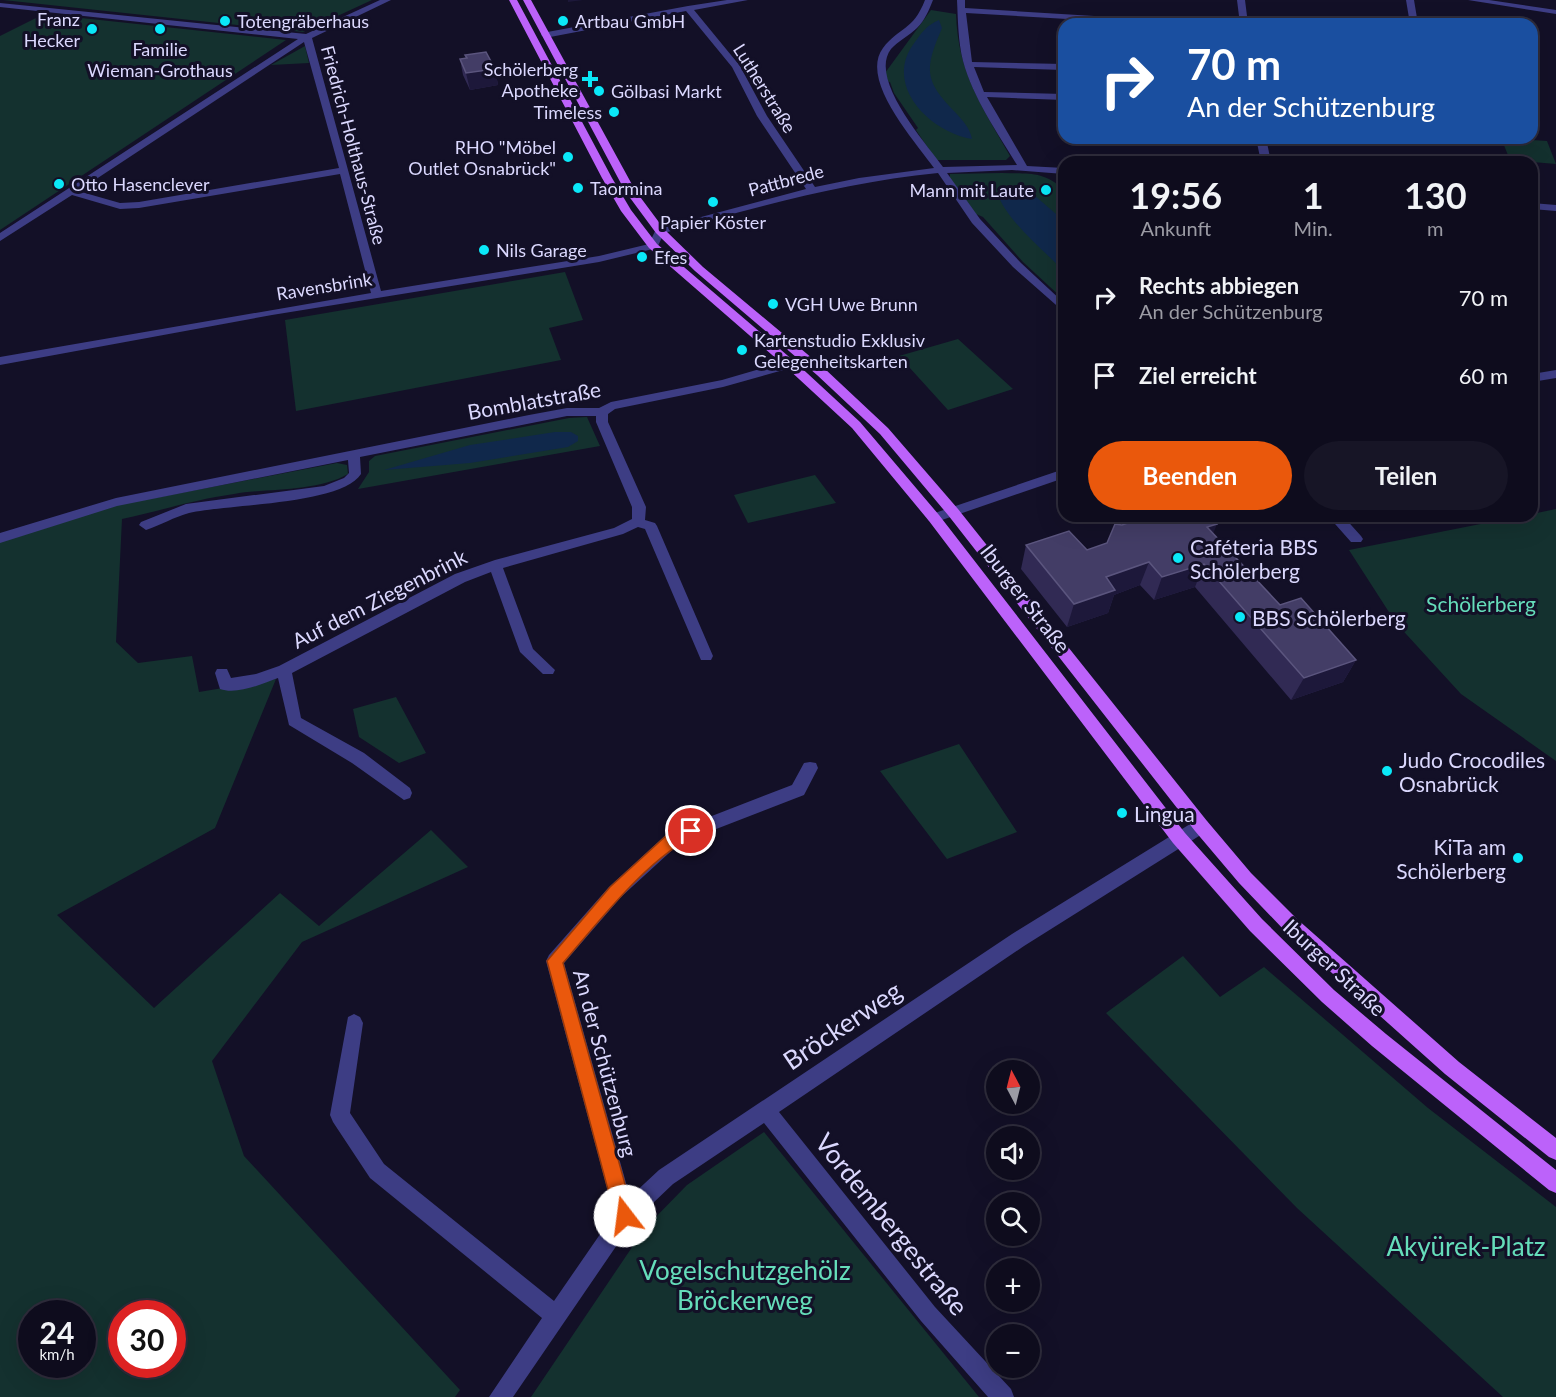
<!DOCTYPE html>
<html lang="de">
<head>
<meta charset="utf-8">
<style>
	body { margin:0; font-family:Lato,sans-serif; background:#171526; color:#f1f3f6; height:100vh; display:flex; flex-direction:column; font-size:22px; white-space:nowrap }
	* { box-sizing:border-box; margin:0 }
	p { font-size:20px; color:#9b9ba4 }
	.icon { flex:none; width:33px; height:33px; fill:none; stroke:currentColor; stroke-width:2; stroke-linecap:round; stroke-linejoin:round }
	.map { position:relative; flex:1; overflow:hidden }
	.details { position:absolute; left:1058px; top:156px; width:480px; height:366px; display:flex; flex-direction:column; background:#0e0c1d; border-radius:18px; box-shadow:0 6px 24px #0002,0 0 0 2px #2e2c3b }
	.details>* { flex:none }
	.top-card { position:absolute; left:1058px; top:18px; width:480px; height:126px; border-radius:18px; box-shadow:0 6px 24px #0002,0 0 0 2px #2e2c3b; background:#1a4fa0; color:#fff; overflow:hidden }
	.needle { width:39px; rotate:353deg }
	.fabs { position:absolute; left:986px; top:1060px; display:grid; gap:12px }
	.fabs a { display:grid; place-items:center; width:54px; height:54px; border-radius:50%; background:#0e0c1d; box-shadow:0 6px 24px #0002,0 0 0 2px #2e2c3b; font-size:30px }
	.speed { position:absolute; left:18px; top:1300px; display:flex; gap:12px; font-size:30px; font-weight:700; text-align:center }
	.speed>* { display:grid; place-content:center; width:78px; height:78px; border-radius:50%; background:#0e0c1d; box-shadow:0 6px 24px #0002,0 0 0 2px #2e2c3b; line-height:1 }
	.speed small { font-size:15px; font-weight:400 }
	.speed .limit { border:9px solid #d22; background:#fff; color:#111 }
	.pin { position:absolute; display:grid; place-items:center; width:51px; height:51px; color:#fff; margin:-26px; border:3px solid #fff; border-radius:50%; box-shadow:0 2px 6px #0007 }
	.me { position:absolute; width:66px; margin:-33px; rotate:345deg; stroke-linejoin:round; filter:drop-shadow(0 0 4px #0008) }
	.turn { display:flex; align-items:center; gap:21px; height:126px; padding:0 30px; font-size:27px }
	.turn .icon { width:78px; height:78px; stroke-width:2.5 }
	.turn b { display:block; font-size:42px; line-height:51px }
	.eta { display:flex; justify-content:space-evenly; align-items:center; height:102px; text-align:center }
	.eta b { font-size:36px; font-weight:700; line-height:42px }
	.cta { display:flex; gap:12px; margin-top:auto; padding:12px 30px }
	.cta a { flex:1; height:69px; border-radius:36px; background:#ea580c; color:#fff; font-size:24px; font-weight:700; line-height:69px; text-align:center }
	.cta a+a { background:#171526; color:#f1f3f6 }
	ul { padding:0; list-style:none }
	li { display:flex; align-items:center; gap:18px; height:78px; padding:0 30px }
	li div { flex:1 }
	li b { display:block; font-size:22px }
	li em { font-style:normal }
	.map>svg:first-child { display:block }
	.green { fill:#14312f; fill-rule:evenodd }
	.water { fill:#10284b }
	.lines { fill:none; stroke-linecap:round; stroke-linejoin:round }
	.minor { fill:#3d3d84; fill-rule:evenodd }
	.primary { fill:#bc62fa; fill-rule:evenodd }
	.wall { fill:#312a54 }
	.shaded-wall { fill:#1d183a }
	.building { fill:#433d66; stroke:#5b557e; stroke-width:1.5 }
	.route { fill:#ea580c; stroke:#983908; stroke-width:1.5 }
	.poi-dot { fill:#0ae8f8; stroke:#131027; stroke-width:2 }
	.labels { text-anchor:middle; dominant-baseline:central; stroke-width:6; stroke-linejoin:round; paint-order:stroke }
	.far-poi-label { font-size:18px; fill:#dbd8fe; stroke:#131027; text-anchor:start }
	.far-street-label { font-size:18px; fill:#dbd8fe; stroke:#131027 }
	.street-label { font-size:21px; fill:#dbd8fe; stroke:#131027 }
	.poi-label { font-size:21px; fill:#dbd8fe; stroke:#131027; text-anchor:start }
	.park-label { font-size:21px; fill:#65ddba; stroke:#131027 }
	.near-street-label { font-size:26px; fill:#dbd8fe; stroke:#131027 }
	.near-park-label { font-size:26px; fill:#65ddba; stroke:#131027 }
</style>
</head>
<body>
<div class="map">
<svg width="1556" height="1397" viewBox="0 0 1556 1397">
	<rect width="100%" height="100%" fill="#131027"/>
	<path class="green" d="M 3,0 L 372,0 L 303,32 Z
		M 931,10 L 956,14 C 958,74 982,106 1010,156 L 1006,160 L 936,160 L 916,130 L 918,128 L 894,93 L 890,82 L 886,81 L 885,73 Z
		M 44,14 L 286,40 L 0,230 L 0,36 Z
		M 305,46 L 309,63 L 271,65 Z
		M 1501,138 L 1547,141 L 1556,164 L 1510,160 Z
		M 1002,173 C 1027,174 1044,171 1063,189 L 1063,299 L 1023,262 L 983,217 L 976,214 L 950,180 L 950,174 Z
		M 565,272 L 583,320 L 549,328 L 561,360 L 296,411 L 285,320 Z
		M 958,339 L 1013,389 L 948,410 L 899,356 Z
		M 587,417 L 600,446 L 358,489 L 369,472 L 369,461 L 375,456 L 569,418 Z
		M 337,463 L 347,465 L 348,474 C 317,492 269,488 234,494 C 197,499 159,511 122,519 L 116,642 L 138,663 L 192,656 L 199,692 L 276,679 L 215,828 L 57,915 L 154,1008 L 280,893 L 319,926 L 431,830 L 468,867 L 302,942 L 212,1061 L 244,1156 L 460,1390 L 455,1397 L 0,1397 L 0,542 L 118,505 ZM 32,1314 L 82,1314 L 82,1365 L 32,1365 ZM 122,1314 L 172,1314 L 172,1365 L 122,1365 Z
		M 815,475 L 836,503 L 748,523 L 734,495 Z
		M 1556,509 L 1556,761 L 1461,694 L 1396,623 L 1349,550 L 1521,516 L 1532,516 L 1532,514 Z
		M 396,697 L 426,753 L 399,763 L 359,737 L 353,709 Z
		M 959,744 L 1017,832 L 947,859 L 880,771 Z
		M 1183,956 L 1220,997 L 1264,967 L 1428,1108 L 1556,1207 L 1556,1397 L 1503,1397 L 1297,1208 L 1106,1013 Z
		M 764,1132 L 979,1397 L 531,1397 L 645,1228 L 687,1185 Z"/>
	<path class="water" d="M 939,20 L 942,28 C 925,68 923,80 955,112 C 963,121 970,128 972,139 C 929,132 882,84 915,42 C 922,32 927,25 939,20 Z
		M 1014,186 L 1027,189 L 1063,220 L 1063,270 C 1043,250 1005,219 997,192 L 1004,187 Z
		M 555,432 L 571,432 L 578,436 L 578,441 L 568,447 L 470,463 L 384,470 L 470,445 Z"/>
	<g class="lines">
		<path class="minor" d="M 380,0 L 391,0 L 312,38 L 381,291 L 599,256 L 649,244 L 656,229 L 806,189 L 757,116 L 732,67 L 686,11 L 545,38 L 541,35 L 542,33 L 688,6 L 727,0 L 748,0 L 694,10 L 740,66 L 767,116 L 815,187 L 859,178 L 934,168 C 915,141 859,80 883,48 C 899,27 913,31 925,0 L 933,0 C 929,10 925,20 917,28 C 909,36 898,41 891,49 C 868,79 926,143 943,167 L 1017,165 C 997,132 973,98 963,61 C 958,41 958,20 957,0 L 965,0 L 965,8 L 1193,22 L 1197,24 L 1152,24 L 966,13 L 972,62 L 1064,64 L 1064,70 L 974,67 L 984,92 L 1064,94 L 1064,100 L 987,97 L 1027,166 L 1064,168 L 1064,174 L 1012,170 L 947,173 L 980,219 L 1021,263 L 1064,303 L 1064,312 L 1013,267 L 972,223 L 938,173 C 844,182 754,208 664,233 L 657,248 L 599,262 L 272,315 L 0,365 L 0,357 L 371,293 L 340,174 L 139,208 L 120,209 L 72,195 L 0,241 L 0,233 L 298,39 L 0,7 L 0,3 L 306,34 ZM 304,42 L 339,168 L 139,202 L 120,203 L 78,191 Z
			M 1237,0 L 1245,0 L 1248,24 L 1240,24 Z
			M 1406,0 L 1414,0 L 1418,24 L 1410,24 Z
			M 1468,0 L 1489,0 L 1556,10 L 1556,14 Z
			M 1256,138 L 1266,138 L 1271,162 L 1261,162 Z
			M 1532,203 L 1556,205 L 1556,211 L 1532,209 Z
			M 790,360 L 796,364 L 794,367 L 723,387 L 615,409 L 608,414 L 608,422 L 646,507 L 645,520 L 655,523 L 657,526 L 713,656 L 711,660 L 701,660 L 645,529 L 638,527 L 623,534 L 503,568 L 533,649 L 555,670 L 553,674 L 543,674 L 520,652 L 491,572 L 465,582 L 292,673 L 301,718 L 364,753 L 410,788 L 412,793 L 410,798 L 404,800 L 352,763 L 289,725 L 278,678 C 262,684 237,695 220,689 L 215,673 L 217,669 L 227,669 L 231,678 L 256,674 L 279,666 L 455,574 L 495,560 L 614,528 L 632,519 L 632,507 L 596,422 L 596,416 L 567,416 L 360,457 L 361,474 C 341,505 228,504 189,513 C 174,517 161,525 146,530 L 139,525 L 141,522 L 186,504 L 324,486 L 344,478 L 349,473 L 348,460 L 117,506 L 0,543 L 0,533 L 116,498 L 529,415 L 567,408 L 599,408 L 611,402 L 722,380 Z
			M 1556,370 L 1556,378 L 1532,382 L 1532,374 Z
			M 1064,469 L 1064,478 L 939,521 L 929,521 L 927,518 L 929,515 Z
			M 1328,516 L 1343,516 L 1361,536 L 1363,539 L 1361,542 L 1351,542 Z
			M 810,762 L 816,763 L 818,768 L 804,795 L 680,843 L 621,897 L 564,963 L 630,1197 L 659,1170 L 1012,934 L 1195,821 L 1201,819 L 1207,821 L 1209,826 L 1207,831 L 1024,946 L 779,1112 L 935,1307 L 1011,1389 L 1014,1397 L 988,1397 L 921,1321 L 764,1123 L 673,1184 L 632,1223 L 513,1397 L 489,1397 L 542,1318 L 370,1178 L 333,1122 L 330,1115 L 348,1017 L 354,1014 L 360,1017 L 363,1023 L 350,1113 L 384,1164 L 554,1301 L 614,1214 L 546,961 L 549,955 L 609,887 L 668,833 L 792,785 L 804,763 Z"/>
		<path class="primary" d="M 509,0 L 517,0 L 612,178 L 631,210 L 657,244 L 794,361 L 860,422 L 939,515 L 1185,833 L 1262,919 L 1334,990 L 1386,1034 L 1556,1170 L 1556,1193 L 1549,1190 L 1372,1046 L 1322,1002 L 1250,931 L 1173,843 L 929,521 L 852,428 L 786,367 L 649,248 L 621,211 L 602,178 Z
			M 523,0 L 531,0 L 635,190 L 664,229 L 703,267 L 825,369 L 888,428 L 958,509 L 1207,821 L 1251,873 L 1297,919 L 1459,1062 L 1556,1138 L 1556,1160 L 1549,1157 L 1445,1074 L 1285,931 L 1239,883 L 1195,831 L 948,515 L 880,434 L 817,375 L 695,271 L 656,233 L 625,191 Z"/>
	</g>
	<path class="wall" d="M 465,55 L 495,69 L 498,85 L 470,90 L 463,75 L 460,59 L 466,58 Z
		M 1122,525 L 1213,533 L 1280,605 L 1356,660 L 1343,682 L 1291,700 L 1195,587 L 1154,600 L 1140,585 L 1114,595 L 1108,613 L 1067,627 L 1021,569 L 1026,545 L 1087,550 L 1107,543 Z"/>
	<path class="shaded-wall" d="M 568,0 L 583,0 L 568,2 Z
		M 495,69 L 498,85 L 470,90 L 466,73 Z
		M 1217,524 L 1208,547 L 1207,527 Z
		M 1149,562 L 1140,585 L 1114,595 L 1108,613 L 1067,627 L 1074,604 L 1106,577 Z
		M 1204,564 L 1195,587 L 1154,600 L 1162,577 Z
		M 1356,660 L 1343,682 L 1291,700 L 1304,678 Z"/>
	<path class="building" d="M 486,52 L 495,69 L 466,73 L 460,59 L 467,58 L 465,55 Z
		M 1148,516 L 1211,516 L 1217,524 L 1207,527 L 1280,605 L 1301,598 L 1356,660 L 1304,678 L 1204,564 L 1162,577 L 1149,562 L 1106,577 L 1115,590 L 1074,604 L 1026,545 L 1069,531 L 1087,550 L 1107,543 L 1115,524 L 1122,525 Z"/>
	<path class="route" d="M 691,824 L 697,826 L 699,831 L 697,835 C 650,855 597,924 563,963 L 634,1216 L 631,1222 L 625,1225 L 618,1222 L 615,1216 L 547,961 L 610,887 L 668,834 Z"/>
	<g class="poi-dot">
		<circle cx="225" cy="21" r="6"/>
		<circle cx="563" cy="21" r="6"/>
		<circle cx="92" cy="29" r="6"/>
		<circle cx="160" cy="29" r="6"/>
		<path d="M587 70h6v6h6v6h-6v6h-6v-6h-6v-6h6z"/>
		<circle cx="599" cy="91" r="6"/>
		<circle cx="614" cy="112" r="6"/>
		<circle cx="568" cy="157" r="6"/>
		<circle cx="59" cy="184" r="6"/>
		<circle cx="578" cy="188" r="6"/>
		<circle cx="1046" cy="190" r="6"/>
		<circle cx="713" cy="202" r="6"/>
		<circle cx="484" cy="250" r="6"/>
		<circle cx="642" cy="257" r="6"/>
		<circle cx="773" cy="304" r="6"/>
		<circle cx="742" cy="350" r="6"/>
		<circle cx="1178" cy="558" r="6"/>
		<circle cx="1240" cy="617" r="6"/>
		<circle cx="1387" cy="771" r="6"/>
		<circle cx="1122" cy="813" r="6"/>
		<circle cx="1518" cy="858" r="6"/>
	</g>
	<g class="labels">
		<g class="far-poi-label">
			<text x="80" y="19" text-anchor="end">Franz<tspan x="80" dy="21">Hecker</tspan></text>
			<text x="237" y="21">Totengräberhaus</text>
			<text x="575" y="21">Artbau GmbH</text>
			<text x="160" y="49" text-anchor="middle">Familie<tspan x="160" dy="21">Wieman-Grothaus</tspan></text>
			<text x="578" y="69" text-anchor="end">Schölerberg<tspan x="578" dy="21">Apotheke</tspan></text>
			<text x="611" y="91">Gölbasi Markt</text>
			<text x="602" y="112" text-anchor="end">Timeless</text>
			<text x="556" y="147" text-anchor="end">RHO "Möbel<tspan x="556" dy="21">Outlet Osnabrück"</tspan></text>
			<text x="71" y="184">Otto Hasenclever</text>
			<text x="590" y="188">Taormina</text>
			<text x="1034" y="190" text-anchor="end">Mann mit Laute</text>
			<text x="713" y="222" text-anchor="middle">Papier Köster</text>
			<text x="496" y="250">Nils Garage</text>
			<text x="654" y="257">Efes</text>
			<text x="785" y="304">VGH Uwe Brunn</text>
			<text x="754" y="340">Kartenstudio Exklusiv<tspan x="754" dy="21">Gelegenheitskarten</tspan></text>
		</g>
		<g class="far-street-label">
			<text transform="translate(765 88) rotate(58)">Lutherstraße</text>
			<text transform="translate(354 145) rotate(75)">Friedrich-Holthaus-Straße</text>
			<text transform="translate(786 180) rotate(-15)">Pattbrede</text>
			<text transform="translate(324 286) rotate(-9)">Ravensbrink</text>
		</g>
		<g class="street-label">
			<text transform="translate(534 400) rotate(-10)">Bomblatstraße</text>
			<text transform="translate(379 598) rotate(-27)">Auf dem Ziegenbrink</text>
			<text transform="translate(1026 598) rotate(52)">Iburger Straße</text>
			<text transform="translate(1335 967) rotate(43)">Iburger Straße</text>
			<text transform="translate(606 1063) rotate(75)">An der Schützenburg</text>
		</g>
		<g class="poi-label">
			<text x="1190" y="546">Caféteria BBS<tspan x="1190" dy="24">Schölerberg</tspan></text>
			<text x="1252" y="617">BBS Schölerberg</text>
			<text x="1399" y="759">Judo Crocodiles<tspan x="1399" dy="24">Osnabrück</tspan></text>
			<text x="1134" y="813">Lingua</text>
			<text x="1506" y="846" text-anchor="end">KiTa am<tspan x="1506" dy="24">Schölerberg</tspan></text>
		</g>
		<g class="park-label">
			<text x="1481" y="603">Schölerberg</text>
		</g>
		<g class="near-street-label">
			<text transform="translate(842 1025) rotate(-34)">Bröckerweg</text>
			<text transform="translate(892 1224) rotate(51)">Vordembergestraße</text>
		</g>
		<g class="near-park-label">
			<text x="1466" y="1246">Akyürek-Platz</text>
			<text x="745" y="1270">Vogelschutzgehölz<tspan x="745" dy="30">Bröckerweg</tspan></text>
		</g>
	</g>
</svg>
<div class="fabs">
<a><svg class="needle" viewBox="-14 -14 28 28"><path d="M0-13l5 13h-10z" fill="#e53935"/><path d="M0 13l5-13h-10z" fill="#9b9ba4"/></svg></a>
<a><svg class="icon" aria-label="sound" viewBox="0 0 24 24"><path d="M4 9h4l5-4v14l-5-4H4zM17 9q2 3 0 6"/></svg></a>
<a><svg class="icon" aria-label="search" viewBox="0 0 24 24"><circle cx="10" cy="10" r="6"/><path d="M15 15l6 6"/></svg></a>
<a>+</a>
<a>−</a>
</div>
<div class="speed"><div>24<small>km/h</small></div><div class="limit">30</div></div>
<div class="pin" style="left:691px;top:831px;background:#d93025"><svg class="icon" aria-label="arrive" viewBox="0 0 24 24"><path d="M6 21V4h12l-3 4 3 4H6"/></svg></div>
<svg class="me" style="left:625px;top:1216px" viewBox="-20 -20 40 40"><circle r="19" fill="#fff"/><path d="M0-13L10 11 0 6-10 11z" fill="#ea580c"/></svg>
<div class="top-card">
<div class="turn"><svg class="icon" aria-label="right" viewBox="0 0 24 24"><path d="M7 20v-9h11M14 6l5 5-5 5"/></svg><div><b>70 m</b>An der Schützenburg</div></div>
</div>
<section class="details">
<div class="eta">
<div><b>19:56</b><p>Ankunft</p></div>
<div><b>1</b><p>Min.</p></div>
<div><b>130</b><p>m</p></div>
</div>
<ul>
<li><svg class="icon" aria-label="right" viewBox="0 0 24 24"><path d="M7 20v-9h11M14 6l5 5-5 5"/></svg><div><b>Rechts abbiegen</b><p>An der Schützenburg</p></div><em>70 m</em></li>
<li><svg class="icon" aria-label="arrive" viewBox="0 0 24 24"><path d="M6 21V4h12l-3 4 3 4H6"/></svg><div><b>Ziel erreicht</b></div><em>60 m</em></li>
</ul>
<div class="cta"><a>Beenden</a><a>Teilen</a></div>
</section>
</div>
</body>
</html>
